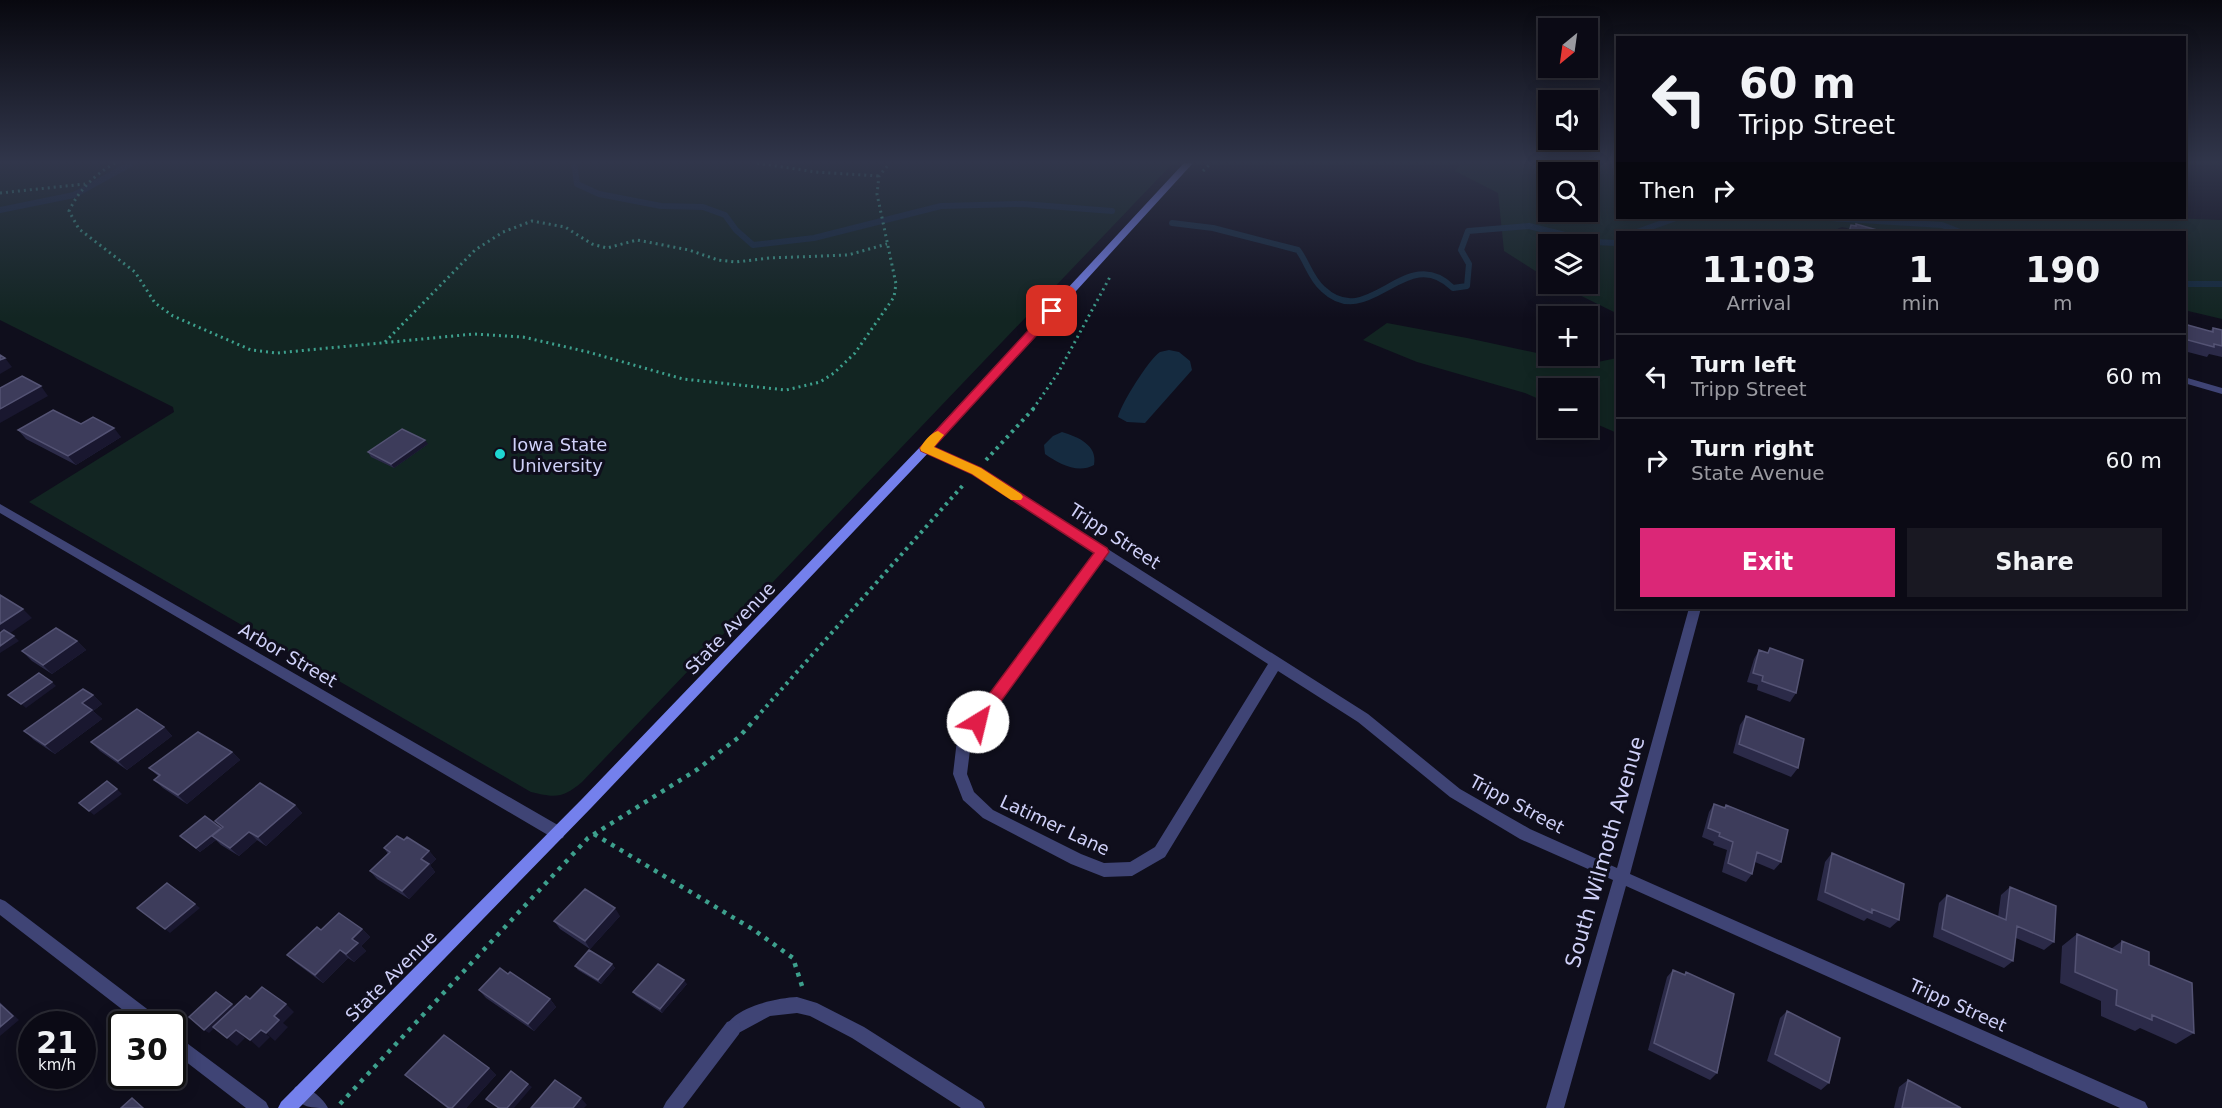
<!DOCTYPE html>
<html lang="en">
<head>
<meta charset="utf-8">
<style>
	body { margin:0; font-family:"DejaVu Sans",sans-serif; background:#191822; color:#f1f3f6; height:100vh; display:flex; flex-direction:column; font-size:22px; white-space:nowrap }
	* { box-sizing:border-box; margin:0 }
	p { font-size:20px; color:#9a9aa0 }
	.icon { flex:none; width:33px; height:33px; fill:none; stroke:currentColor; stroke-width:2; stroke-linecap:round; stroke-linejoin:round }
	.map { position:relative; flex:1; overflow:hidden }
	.sheet { position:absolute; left:1616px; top:231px; width:570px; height:378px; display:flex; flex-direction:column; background:#0b0a15; border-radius:0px; box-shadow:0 3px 15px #0003,0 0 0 2px #2b2b34 }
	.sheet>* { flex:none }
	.top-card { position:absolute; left:1616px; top:36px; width:570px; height:183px; border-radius:0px; box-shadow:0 3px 15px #0003,0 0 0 2px #2b2b34; background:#0b0a15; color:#f1f3f6; overflow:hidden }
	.needle { width:39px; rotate:209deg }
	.tools { position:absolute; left:1538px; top:18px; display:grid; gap:12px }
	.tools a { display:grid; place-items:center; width:60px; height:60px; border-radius:0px; background:#0b0a15; box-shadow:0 3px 15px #0003,0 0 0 2px #2b2b34; font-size:30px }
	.speed { position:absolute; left:18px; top:1011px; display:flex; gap:12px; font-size:30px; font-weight:700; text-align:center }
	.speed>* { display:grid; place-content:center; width:78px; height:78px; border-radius:50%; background:#0b0a15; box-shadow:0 3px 15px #0003,0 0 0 2px #2b2b34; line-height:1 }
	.speed small { font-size:15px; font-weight:400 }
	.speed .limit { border:3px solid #111; border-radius:9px; background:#fff; color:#111 }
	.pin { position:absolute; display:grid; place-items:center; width:51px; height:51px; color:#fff; margin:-26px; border-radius:12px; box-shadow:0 3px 9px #0006 }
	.me { position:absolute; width:66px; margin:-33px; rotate:36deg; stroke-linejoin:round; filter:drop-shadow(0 0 4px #0008) }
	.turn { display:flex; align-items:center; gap:21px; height:126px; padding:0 24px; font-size:27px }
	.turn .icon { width:78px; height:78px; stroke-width:2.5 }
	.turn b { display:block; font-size:42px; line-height:51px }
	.then { display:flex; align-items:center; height:57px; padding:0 24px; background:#0003; gap:12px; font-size:22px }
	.eta { display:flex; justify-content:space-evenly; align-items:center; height:102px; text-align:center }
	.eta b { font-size:36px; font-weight:700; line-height:42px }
	.primary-button { display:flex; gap:12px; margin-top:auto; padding:12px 24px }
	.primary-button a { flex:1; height:69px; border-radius:0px; background:#db2777; color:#fff; font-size:24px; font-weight:700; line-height:69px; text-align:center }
	.primary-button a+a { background:#191822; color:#f1f3f6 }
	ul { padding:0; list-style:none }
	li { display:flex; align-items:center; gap:18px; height:84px; padding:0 24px; border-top:2px solid #2b2b34 }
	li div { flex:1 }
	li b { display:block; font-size:22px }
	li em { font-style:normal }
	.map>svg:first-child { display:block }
	.green { fill:#122522; fill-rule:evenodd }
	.water { fill:#152b40 }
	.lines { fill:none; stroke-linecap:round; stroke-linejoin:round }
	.stream { stroke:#152b40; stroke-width:6 }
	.path-far2 { stroke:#3da08d; stroke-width:3; stroke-dasharray:2 4; stroke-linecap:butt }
	.path-far1 { stroke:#3da08d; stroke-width:4; stroke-dasharray:3 4.5; stroke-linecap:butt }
	.path { stroke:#3da08d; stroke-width:4.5; stroke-dasharray:4 6; stroke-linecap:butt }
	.lane { fill:#3f4475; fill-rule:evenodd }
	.street { fill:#3f4475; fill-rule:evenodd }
	.secondary { fill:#7480ec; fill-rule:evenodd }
	.wall { fill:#2b2a48 }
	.shaded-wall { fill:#19172f }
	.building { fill:#3d3c5b; stroke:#545374; stroke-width:1.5 }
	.route { fill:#e11d48; stroke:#92132f; stroke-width:1.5 }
	.slow { fill:#f59e0b }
	.poi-dot { fill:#1ed7d2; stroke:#0f0e1c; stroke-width:2 }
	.labels { text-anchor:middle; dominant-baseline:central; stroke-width:6; stroke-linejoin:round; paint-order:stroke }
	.poi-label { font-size:18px; fill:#d0d1f9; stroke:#0f0e1c; text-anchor:start }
	.street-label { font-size:18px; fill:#d0d1f9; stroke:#0f0e1c }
	.near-street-label { font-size:21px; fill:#d0d1f9; stroke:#0f0e1c }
</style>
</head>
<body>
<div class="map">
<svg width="2222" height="1108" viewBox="0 0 2222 1108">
	<rect width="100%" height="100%" fill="#0f0e1c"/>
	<path class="green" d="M 0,163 L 1173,163 L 582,782 C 563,798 556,798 531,792 L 29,502 L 174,412 L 173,407 L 0,320 Z
		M 1462,163 L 1617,163 L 1617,218 L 2171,218 L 2222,220 L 2222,319 L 2184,310 L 2184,232 L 1865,232 L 1842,227 L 1829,232 L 1617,232 L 1617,320 L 1614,312 L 1557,284 L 1587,284 L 1587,244 L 1548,244 L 1548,279 L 1504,251 L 1498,193 L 1455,171 ZM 1548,172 L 1587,172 L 1587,212 L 1548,212 Z
		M 1387,323 L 1467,338 L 1588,364 L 1617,358 L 1617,433 L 1587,420 L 1587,388 L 1548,388 L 1548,403 L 1525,393 L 1417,362 L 1363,340 Z"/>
	<path class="water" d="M 1169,350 L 1179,352 L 1190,361 L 1192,370 L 1145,423 L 1127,422 L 1118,417 C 1121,404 1149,359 1160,352 C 1163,351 1166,351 1169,350 Z
		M 1062,432 C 1078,437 1098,445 1094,465 C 1078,474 1059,464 1045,454 L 1044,445 L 1053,436 Z"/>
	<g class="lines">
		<path class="stream" d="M 574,163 L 577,184 L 599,194 L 661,206 L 703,207 L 725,215 L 736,230 L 753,245 L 814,238 L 941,206 L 1023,204 L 1112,211
			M 0,210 L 74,195 L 132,163
			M 1829,218 L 1942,225 L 1960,232
			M 1172,223 L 1213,228 L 1298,250 C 1307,262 1311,279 1323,289 C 1369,333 1406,241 1453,288 L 1467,286 L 1469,264 L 1461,250 L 1468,231 L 1529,226 L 1593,242 L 1617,243
			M 1637,232 L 1676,218
			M 2184,284 L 2222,284"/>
		<path class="path-far2" d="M 115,163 C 94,175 79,190 69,211 L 79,229 L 135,272 L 155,303 L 173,316 L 251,350 L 277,353 L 474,334 L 523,337 L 588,352 L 683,379 L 786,390 L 820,382 L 834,373 L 855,353 L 894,297 L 896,284 L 877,194 L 879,176 L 890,163
			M 757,163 L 816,172 L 879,176
			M 1203,171 L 1211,163
			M 0,193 L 85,184
			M 385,342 L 475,250 L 503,232 L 532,221 L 565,227 L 592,244 L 607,248 L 637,240 L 689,250 L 718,260 L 736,262 L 769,258 L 848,255 L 887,244
			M 1033,409 L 1058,373 L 1111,275"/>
		<path class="path-far1" d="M 986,460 L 1035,407
			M 756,718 L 965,483"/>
		<path class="path" d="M 594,834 L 754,930 L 793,958 L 802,986
			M 340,1104 L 588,838 L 698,769 L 739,737 L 757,717"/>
		<path class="lane" d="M 0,899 L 5,901 L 159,1018 L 161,1024 L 141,1024 L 0,915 Z
			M 797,997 L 817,1003 L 864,1027 L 982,1102 L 985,1108 L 961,1108 L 852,1038 L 810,1016 L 797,1013 L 770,1016 L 733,1036 L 727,1034 L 725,1028 C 734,1007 776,998 797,997 Z
			M 172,1032 L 266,1102 L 269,1108 L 246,1108 L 172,1051 Z"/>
		<path class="street" d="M 2184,377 L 2222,388 L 2222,394 L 2184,383 Z
			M 926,444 L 980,468 L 1368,714 L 1460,789 L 1530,829 L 1617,868 L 1689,608 L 1701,608 L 1630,874 L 2145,1102 L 2148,1108 L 2120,1108 L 1626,886 L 1564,1108 L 1546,1108 L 1613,880 L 1520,839 L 1450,797 L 1358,722 L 1278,671 L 1165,857 L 1132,876 L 1104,877 L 1071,864 L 983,818 L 963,800 L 953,774 L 957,740 L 1096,553 L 972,474 L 922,451 L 920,448 L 922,445 ZM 1104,559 L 1268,664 L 1155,847 L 1130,862 L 1104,863 L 1081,854 L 993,810 L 974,792 L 967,774 L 971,742 Z
			M 0,504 L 563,828 L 565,833 L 563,838 L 558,839 L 553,838 L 0,513 Z
			M 733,1020 L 739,1022 L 741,1028 L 739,1034 L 683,1108 L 663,1108 L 666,1102 L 727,1022 Z
			M 301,1085 C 311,1089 323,1098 328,1108 C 312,1108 299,1108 293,1093 L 295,1087 Z"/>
		<path class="secondary" d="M 1184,163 L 1193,163 L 930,451 L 592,807 L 299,1108 L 278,1108 L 281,1102 L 582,799 L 922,445 Z"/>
	</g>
	<path class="wall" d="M 2184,324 L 2210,331 L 2213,328 L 2222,330 L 2222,357 L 2209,354 L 2207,357 L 2184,351 Z
		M 81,424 L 121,437 L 76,465 L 26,439 L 18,430 Z
		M 428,444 L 394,468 L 371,457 L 368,452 Z
		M 77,641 L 86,650 L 52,674 L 32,661 L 22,651 Z
		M 1770,648 L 1796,693 L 1790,702 L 1757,690 L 1758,685 L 1747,682 L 1754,659 L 1759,650 L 1767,653 Z
		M 93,695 L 102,704 L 93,711 L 102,719 L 55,754 L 34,740 L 24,731 Z
		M 1746,716 L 1798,768 L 1791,777 L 1733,753 L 1740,725 Z
		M 164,727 L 172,736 L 127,770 L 100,751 L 91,742 Z
		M 232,752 L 240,760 L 187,804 L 163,788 L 154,780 L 158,776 L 149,768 Z
		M 1714,804 L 1724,808 L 1726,805 L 1781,862 L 1774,870 L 1755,862 L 1752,874 L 1746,882 L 1722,872 L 1727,850 L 1713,845 L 1714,842 L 1702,837 L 1709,812 Z
		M 295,805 L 302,813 L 266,846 L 257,840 L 239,856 L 221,845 L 216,840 L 200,852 L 180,836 L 222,828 L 215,821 Z
		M 404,840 L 429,851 L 436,859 L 430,865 L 435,872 L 409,899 L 377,879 L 370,871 L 388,854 L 384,848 Z
		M 1832,853 L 1899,920 L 1890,928 L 1867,918 L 1864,921 L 1817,900 L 1825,862 Z
		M 2010,887 L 2054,942 L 2044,950 L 2016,938 L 2013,961 L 2004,968 L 1933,937 L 1939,903 L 1947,895 L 1998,917 L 2001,895 Z
		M 620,916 L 590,949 L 560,929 L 554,921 Z
		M 362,929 L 370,937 L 361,946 L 366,951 L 354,962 L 348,958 L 323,983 L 296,963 L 287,955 L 321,930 Z
		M 2077,934 L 2111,949 L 2122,941 L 2149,965 L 2194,1033 L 2176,1044 L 2140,1028 L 2135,1031 L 2101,1016 L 2101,1001 L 2060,983 L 2062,946 Z
		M 612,964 L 615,968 L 601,984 L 578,970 L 575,966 Z
		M 1673,970 L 1684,975 L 1686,972 L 1717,1073 L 1710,1080 L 1648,1050 L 1667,977 Z
		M 508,974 L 550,999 L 556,1007 L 534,1031 L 486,998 L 479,990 Z
		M 687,984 L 662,1013 L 636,996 L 633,992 Z
		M 1787,1011 L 1829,1083 L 1821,1090 L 1767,1061 L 1780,1018 Z
		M 489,1068 L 496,1075 L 466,1108 L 447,1108 L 405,1075 Z
		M 1908,1080 L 1961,1108 L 1894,1108 L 1899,1087 Z"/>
	<path class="shaded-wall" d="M 5,358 L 12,367 L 0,374 L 0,360 Z
		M 41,386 L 48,396 L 0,423 L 0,409 Z
		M 114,428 L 121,437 L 76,465 L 68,456 Z
		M 425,440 L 428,444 L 394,468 L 391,464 Z
		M 23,609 L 32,618 L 6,636 L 0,630 L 0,624 Z
		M 14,636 L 19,641 L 0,653 L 0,646 Z
		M 77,641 L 86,650 L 52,674 L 43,665 Z
		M 52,682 L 56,686 L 26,708 L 21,704 Z
		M 93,695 L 102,704 L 93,711 L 102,719 L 55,754 L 45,745 L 82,703 Z
		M 164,727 L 172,736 L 127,770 L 118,761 Z
		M 232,752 L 240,760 L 187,804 L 178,795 Z
		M 117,789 L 122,794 L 94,815 L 89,811 Z
		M 295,805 L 302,813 L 266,846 L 258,837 Z
		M 221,828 L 225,832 L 212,836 L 216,840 L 200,852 L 196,848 Z
		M 249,832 L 257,840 L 239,856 L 230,848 Z
		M 429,851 L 436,859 L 430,865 L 435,872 L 409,899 L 402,891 L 421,859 Z
		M 195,904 L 200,908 L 170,933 L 165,929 Z
		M 615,908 L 620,916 L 590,949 L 585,941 Z
		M 362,929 L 370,937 L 361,946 L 366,951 L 354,962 L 346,954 L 352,939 Z
		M 340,950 L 348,958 L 323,983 L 315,975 Z
		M 612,964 L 615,968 L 601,984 L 598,980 Z
		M 684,980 L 687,984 L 662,1013 L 660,1009 Z
		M 550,999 L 556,1007 L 534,1031 L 528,1024 Z
		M 0,1002 L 19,1020 L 0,1036 Z
		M 232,1004 L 236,1008 L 209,1033 L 204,1030 Z
		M 286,1004 L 294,1012 L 283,1023 L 288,1027 L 275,1041 L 266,1033 L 274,1016 Z
		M 236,1030 L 245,1038 L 237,1046 L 227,1038 Z
		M 261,1030 L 270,1037 L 259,1048 L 250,1040 Z
		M 489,1068 L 496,1075 L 466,1108 L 452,1108 Z
		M 528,1084 L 532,1087 L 514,1108 L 507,1108 Z
		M 581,1098 L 587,1105 L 584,1108 L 573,1108 Z"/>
	<path class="building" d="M 1856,224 L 1884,232 L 1849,232 L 1851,225 L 1856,226 Z
		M 2184,324 L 2213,332 L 2213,328 L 2222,330 L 2222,346 L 2214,344 L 2214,347 L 2184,339 Z
		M 0,355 L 5,358 L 0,360 Z
		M 22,376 L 41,386 L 0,409 L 0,388 Z
		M 53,410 L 81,424 L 93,417 L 114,428 L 68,456 L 18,430 Z
		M 402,429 L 425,440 L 391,464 L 368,452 Z
		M 0,595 L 23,609 L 0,624 Z
		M 56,628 L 77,641 L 43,665 L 22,651 Z
		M 4,630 L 14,636 L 0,646 L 0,633 Z
		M 1770,648 L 1803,660 L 1796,693 L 1762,681 L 1763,676 L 1753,673 L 1759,650 L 1768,653 Z
		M 39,673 L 52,682 L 21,704 L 8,695 Z
		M 83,689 L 93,695 L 82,703 L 92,710 L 45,745 L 24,731 Z
		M 137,709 L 164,727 L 118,761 L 91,742 Z
		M 1746,716 L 1804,739 L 1798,768 L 1739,744 Z
		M 198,732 L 232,752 L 178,795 L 154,780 L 160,775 L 149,768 Z
		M 107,781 L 117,789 L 89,811 L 79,803 Z
		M 260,783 L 295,805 L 258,837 L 249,832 L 230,848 L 212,836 L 223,827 L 215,821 Z
		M 1714,804 L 1725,808 L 1726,805 L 1788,830 L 1781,862 L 1757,852 L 1752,874 L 1728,863 L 1733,842 L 1719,836 L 1720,833 L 1708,828 Z
		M 205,816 L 221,828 L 196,848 L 180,836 Z
		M 397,836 L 404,840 L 407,837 L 429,851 L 421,859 L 429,864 L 402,891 L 370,871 L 390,852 L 384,848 Z
		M 1832,853 L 1904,884 L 1899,920 L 1872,909 L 1872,913 L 1825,892 Z
		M 167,883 L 195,904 L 165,929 L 137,908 Z
		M 2010,887 L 2056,906 L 2054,942 L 2017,926 L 2013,961 L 1942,929 L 1947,895 L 2006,920 Z
		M 585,889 L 615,908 L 585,941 L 554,921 Z
		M 339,913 L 362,929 L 352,939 L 358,943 L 346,954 L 340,950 L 315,975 L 287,955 L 317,927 L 321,930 Z
		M 2077,934 L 2121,953 L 2122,941 L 2149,952 L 2149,965 L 2192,983 L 2194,1033 L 2152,1015 L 2152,1020 L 2116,1005 L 2117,990 L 2075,972 Z
		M 589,950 L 612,964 L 598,980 L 575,966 Z
		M 658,964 L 684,980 L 660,1009 L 633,992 Z
		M 500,968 L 508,974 L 510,972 L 550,999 L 528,1024 L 479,990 Z
		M 1673,970 L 1685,975 L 1686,972 L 1734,994 L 1717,1073 L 1654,1043 Z
		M 262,987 L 286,1004 L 274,1016 L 279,1020 L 266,1033 L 261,1030 L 250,1040 L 236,1030 L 227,1038 L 213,1027 L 246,996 L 250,999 Z
		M 216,992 L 232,1004 L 204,1030 L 189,1017 Z
		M 0,1004 L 13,1016 L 0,1027 Z
		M 1787,1011 L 1840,1038 L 1829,1083 L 1775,1054 Z
		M 444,1035 L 489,1068 L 452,1108 L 449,1108 L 405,1075 Z
		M 511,1071 L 528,1084 L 507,1108 L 499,1108 L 486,1099 Z
		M 555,1080 L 581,1098 L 573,1108 L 531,1108 Z
		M 1908,1080 L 1961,1108 L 1902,1108 Z
		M 132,1098 L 143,1108 L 121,1108 Z"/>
	<linearGradient id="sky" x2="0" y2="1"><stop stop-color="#08080f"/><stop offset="0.51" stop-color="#31364b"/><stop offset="1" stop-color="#31364b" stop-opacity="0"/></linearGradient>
	<rect width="2222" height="318" fill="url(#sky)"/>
	<path class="route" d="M 1052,308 L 1057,311 L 1056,314 L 934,447 L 981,468 L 1107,548 L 1109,552 L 983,726 L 978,728 L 972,726 L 970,722 L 972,717 L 1094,553 L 972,474 L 921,451 L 920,448 L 1048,309 Z"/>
	<path class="slow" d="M 938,431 L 944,435 L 934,447 L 981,468 L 1021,494 L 1023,497 L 1021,500 L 1011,500 L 972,474 L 921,451 L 920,448 C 924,442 930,433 938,431 Z"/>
	<circle class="poi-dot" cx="500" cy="454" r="6"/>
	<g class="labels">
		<g class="poi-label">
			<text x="512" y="444">Iowa State<tspan x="512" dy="21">University</tspan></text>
		</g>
		<g class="street-label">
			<text transform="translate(1115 536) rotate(33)">Tripp Street</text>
			<text transform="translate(730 628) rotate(-46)">State Avenue</text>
			<text transform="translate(288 655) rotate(30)">Arbor Street</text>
			<text transform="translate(1517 804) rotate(28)">Tripp Street</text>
			<text transform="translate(1055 825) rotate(25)">Latimer Lane</text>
			<text transform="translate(391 976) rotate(-45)">State Avenue</text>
			<text transform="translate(1958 1005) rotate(24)">Tripp Street</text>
		</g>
		<g class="near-street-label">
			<text transform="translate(1605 852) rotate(-74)">South Wilmoth Avenue</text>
		</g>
	</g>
</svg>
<div class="tools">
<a><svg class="needle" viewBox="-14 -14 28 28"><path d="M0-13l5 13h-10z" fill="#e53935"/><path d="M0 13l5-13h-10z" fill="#9a9aa0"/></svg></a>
<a><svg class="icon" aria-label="sound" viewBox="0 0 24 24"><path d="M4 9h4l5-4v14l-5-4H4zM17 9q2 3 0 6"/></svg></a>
<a><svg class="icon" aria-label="search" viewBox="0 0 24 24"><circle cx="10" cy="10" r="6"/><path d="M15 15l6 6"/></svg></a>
<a><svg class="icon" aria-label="layers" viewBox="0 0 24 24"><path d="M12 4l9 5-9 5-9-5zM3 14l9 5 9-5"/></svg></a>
<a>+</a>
<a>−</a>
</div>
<div class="speed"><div>21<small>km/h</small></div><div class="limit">30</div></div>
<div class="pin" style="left:1052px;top:311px;background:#d93025"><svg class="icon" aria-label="arrive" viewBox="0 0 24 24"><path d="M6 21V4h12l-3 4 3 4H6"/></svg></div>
<svg class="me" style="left:978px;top:722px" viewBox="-20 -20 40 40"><circle r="19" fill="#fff"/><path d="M0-13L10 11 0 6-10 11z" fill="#e11d48"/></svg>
<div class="top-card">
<div class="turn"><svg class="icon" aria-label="left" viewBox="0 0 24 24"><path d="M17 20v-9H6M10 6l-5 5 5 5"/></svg><div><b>60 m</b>Tripp Street</div></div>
<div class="then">Then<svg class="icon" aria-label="right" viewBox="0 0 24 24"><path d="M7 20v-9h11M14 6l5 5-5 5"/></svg></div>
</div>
<section class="sheet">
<div class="eta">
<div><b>11:03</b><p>Arrival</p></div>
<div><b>1</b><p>min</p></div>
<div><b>190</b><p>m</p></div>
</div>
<ul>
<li><svg class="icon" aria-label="left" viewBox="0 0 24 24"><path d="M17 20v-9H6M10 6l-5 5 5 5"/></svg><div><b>Turn left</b><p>Tripp Street</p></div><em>60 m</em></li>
<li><svg class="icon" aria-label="right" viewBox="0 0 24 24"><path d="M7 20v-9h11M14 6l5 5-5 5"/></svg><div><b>Turn right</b><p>State Avenue</p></div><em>60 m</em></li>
</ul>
<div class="primary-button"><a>Exit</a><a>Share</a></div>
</section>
</div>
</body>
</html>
